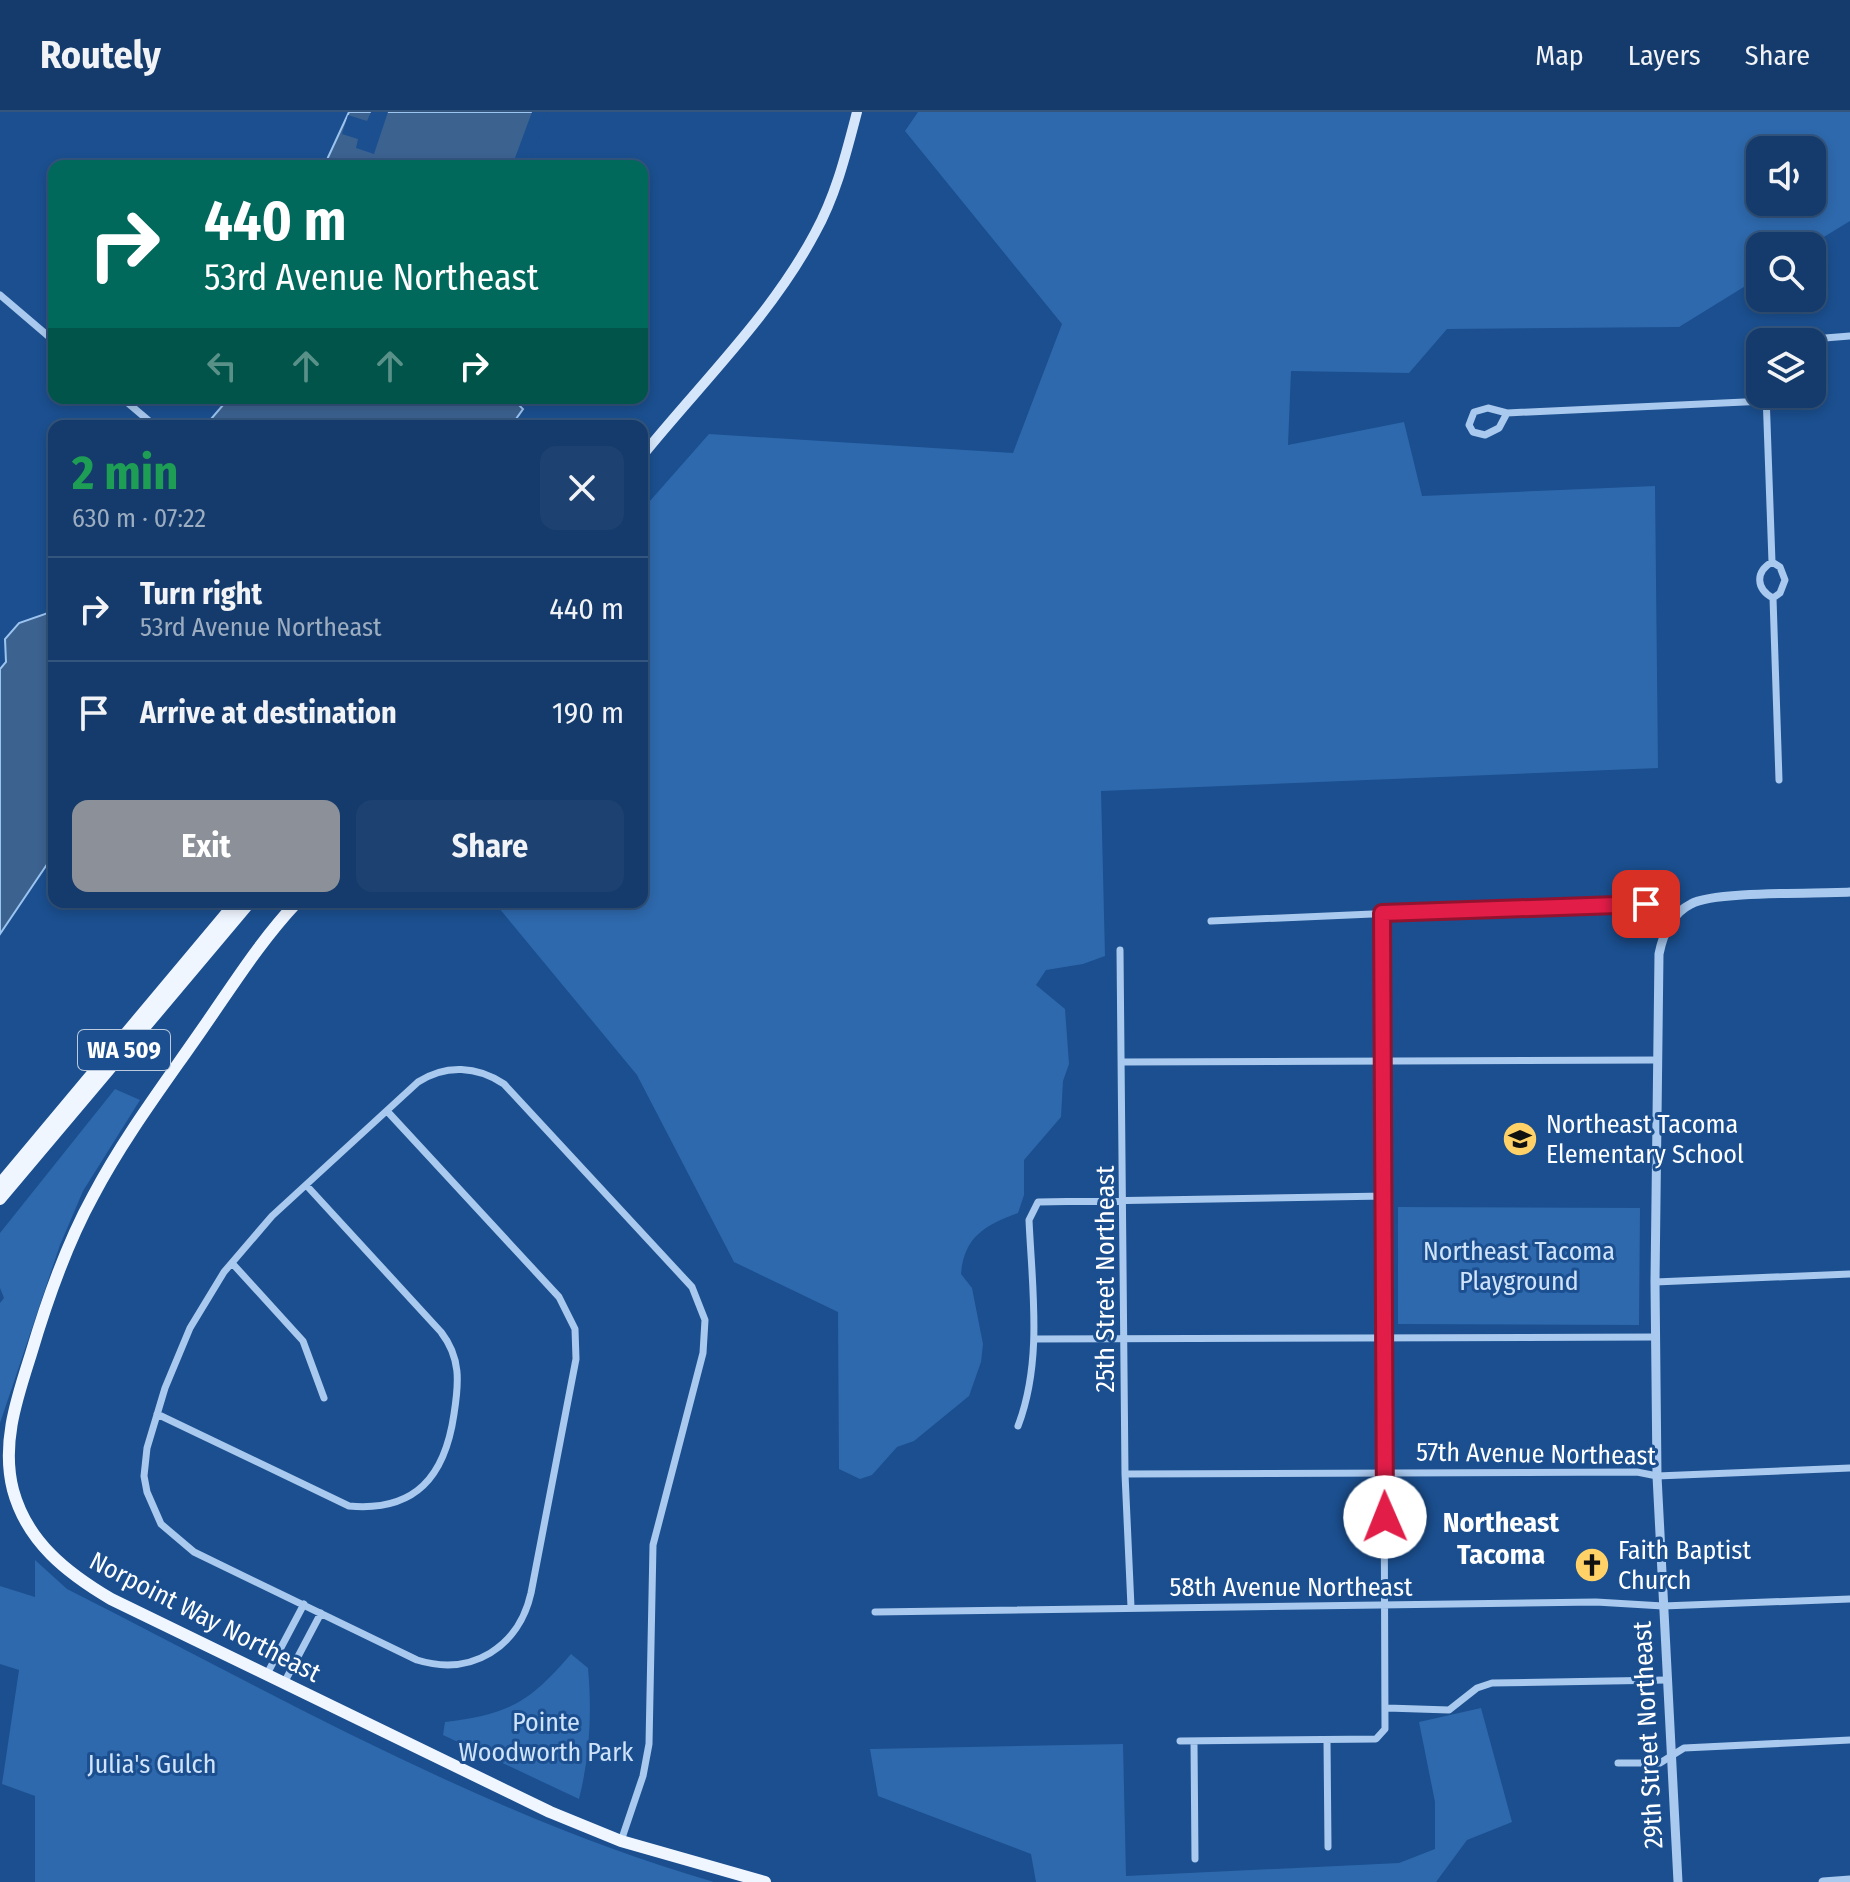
<!DOCTYPE html>
<html lang="en">
<head>
<meta charset="utf-8">
<style>
	body { margin:0; font-family:"Fira Sans Condensed",sans-serif; background:#1d4271; color:#f1f3f6; height:100vh; display:flex; flex-direction:column; font-size:30px; white-space:nowrap }
	* { box-sizing:border-box; margin:0 }
	p { font-size:26px; color:#9dadc1 }
	.icon { flex:none; width:44px; height:44px; fill:none; stroke:currentColor; stroke-width:2; stroke-linecap:round; stroke-linejoin:round }
	.map { position:relative; flex:1; overflow:hidden }
	.sheet { position:absolute; left:48px; top:308px; width:600px; height:488px; display:flex; flex-direction:column; background:#143b6b; border-radius:16px; box-shadow:0 4px 12px #0003,0 0 0 2px #33557e }
	.sheet>* { flex:none }
	.top-card { position:absolute; left:48px; top:48px; width:600px; height:244px; border-radius:16px; box-shadow:0 4px 12px #0003,0 0 0 2px #33557e; background:#00695c; color:#fff; overflow:hidden }
	.controls { position:absolute; left:1746px; top:24px; display:grid; gap:16px }
	.controls a { display:grid; place-items:center; width:80px; height:80px; border-radius:16px; background:#143b6b; box-shadow:0 4px 12px #0003,0 0 0 2px #33557e; font-size:40px }
	.pin { position:absolute; display:grid; place-items:center; width:68px; height:68px; color:#fff; margin:-34px; border-radius:16px; box-shadow:0 4px 12px #0006 }
	.me { position:absolute; width:88px; margin:-44px; rotate:359deg; stroke-linejoin:round; filter:drop-shadow(0 0 6px #0008) }
	.turn { display:flex; align-items:center; gap:28px; height:168px; padding:0 24px; font-size:36px }
	.turn .icon { width:104px; height:104px; stroke-width:2.5 }
	.turn b { display:block; font-size:56px; line-height:68px }
	.lanes { display:flex; align-items:center; height:76px; padding:0 24px; background:#0003; justify-content:center; gap:40px; direction:ltr }
	.lanes .off { opacity:.35 }
	.round { display:grid; place-items:center; flex:none; width:84px; height:84px; border-radius:16px; background:#1d4271 }
	.summary { display:flex; align-items:center; justify-content:space-between; height:136px; padding:0 24px }
	h1 { font-size:48px; font-weight:700; line-height:60px; color:#1e9e55 }
	.cta { display:flex; gap:16px; margin-top:auto; padding:16px 24px }
	.cta a { flex:1; height:92px; border-radius:16px; background:#8c9099; color:#fff; font-size:32px; font-weight:700; line-height:92px; text-align:center }
	.cta a+a { background:#1d4271; color:#f1f3f6 }
	ul { padding:0; list-style:none }
	li { display:flex; align-items:center; gap:24px; height:104px; padding:0 24px; border-top:2px solid #33557e }
	li div { flex:1 }
	li b { display:block; font-size:30px }
	li em { font-style:normal }
	header { display:flex; align-items:center; gap:48px; box-sizing:border-box; height:112px; padding:0 40px; background:#143b6b; border-bottom:2px solid #33557e }
	header strong { font-size:38px }
	nav { display:flex; gap:44px; margin-inline-start:auto; font-size:28px }
	.map>svg:first-child { display:block }
	.green { fill:#2e69ad; fill-rule:evenodd }
	.water { fill:#3c6290; stroke:#9cc4f0; stroke-width:2 }
	.pier { fill:#1b4f8f }
	.lines { fill:none; stroke-linecap:round; stroke-linejoin:round }
	.minor { stroke:#a9c9ee; stroke-width:7 }
	.tertiary { stroke:#a9c9ee; stroke-width:9 }
	.secondary { stroke:#d6e6fa; stroke-width:10 }
	.primary { stroke:#f0f6ff; stroke-width:12 }
	.route-casing { stroke:#92132f; stroke-width:20 }
	.route { stroke:#e11d48; stroke-width:14 }
	.labels { text-anchor:middle; dominant-baseline:central; stroke-width:6; stroke-linejoin:round; paint-order:stroke }
	.shield { fill:#1b4f8f; stroke:#bbcadd; stroke-width:2 }
	.shield-label { font-size:24px; font-weight:bold; fill:#fff }
	.poi-label { font-size:26px; fill:#fff; stroke:#1b4f8f; text-anchor:start }
	.park-label { font-size:26px; fill:#cfe3fa; stroke:#1b4f8f }
	.street-label { font-size:26px; fill:#fff; stroke:#1b4f8f }
	.neighbourhood-label { font-size:28px; font-weight:bold; fill:#fff; stroke:#1b4f8f }
</style>
</head>
<body>
<header>
<strong>Routely</strong>
<nav><a>Map</a><a>Layers</a><a>Share</a></nav>
</header>
<div class="map">
<svg width="1850" height="1770" viewBox="0 0 1850 1770">
	<rect width="100%" height="100%" fill="#1b4f8f"/>
	<path class="green" d="M 918,0 L 1850,0 L 1850,109 L 1809,134 L 1760,134 L 1760,165 L 1679,215 L 1447,217 L 1409,261 L 1291,259 L 1288,333 L 1404,310 L 1422,384 L 1655,374 L 1658,656 L 1101,679 L 1105,844 L 1083,852 L 1046,858 L 1036,873 L 1065,897 L 1069,952 L 1063,969 L 1061,1005 L 1024,1048 L 1024,1083 L 1018,1101 C 985,1113 964,1125 961,1162 L 972,1176 L 983,1232 L 981,1250 L 969,1284 L 914,1329 L 897,1335 L 872,1363 L 860,1367 L 839,1357 L 838,1200 L 734,1150 L 637,963 L 494,790 L 642,790 L 642,398 L 709,322 L 1013,341 L 1062,212 L 905,19 ZM 1760,38 L 1812,38 L 1812,90 L 1760,90 Z
		M 115,977 L 140,988 L 83,1079 L 60,1133 L 0,1311 L 0,1191 L 4,1186 L 0,1176 L 0,1121 Z
		M 1398,1095 L 1640,1096 L 1639,1213 L 1398,1212 Z
		M 35,1448 L 67,1477 C 277,1583 486,1704 714,1770 L 35,1770 L 35,1684 L 2,1672 L 19,1558 L 0,1552 L 0,1474 L 35,1485 Z
		M 571,1542 L 588,1556 C 592,1601 590,1643 579,1687 L 443,1623 L 445,1610 C 508,1603 530,1590 571,1542 Z
		M 1481,1596 L 1512,1710 L 1467,1728 L 1436,1770 L 1036,1770 L 1031,1742 L 878,1684 L 870,1637 L 1123,1632 L 1126,1764 L 1399,1751 L 1435,1737 L 1435,1690 L 1419,1610 Z"/>
	<path class="water" d="M 349,0 L 543,0 L 524,54 L 324,54 Z
		M 229,286 L 512,286 L 523,297 L 511,314 L 205,314 Z
		M 54,495 L 54,742 L 0,822 L 0,557 L 6,550 L 5,527 L 19,511 L 51,500 Z"/>
	<path class="pier" d="M 371,0 L 388,0 L 374,42 L 356,36 L 358,27 L 342,22 L 348,3 L 367,9 Z
		M 532,0 L 547,0 L 529,54 L 512,54 Z"/>
	<g class="lines">
		<path class="minor" d="M 0,183 L 54,229
			M 1775,230 L 1850,224
			M 1766,282 L 1772,450
			M 122,286 L 155,314
			M 1507,301 L 1499,316 L 1485,323 L 1473,320 L 1469,313 L 1474,300 L 1488,296 L 1507,301 L 1766,289
			M 1772,450 L 1780,455 L 1785,468 L 1780,481 L 1773,486 C 1756,477 1755,460 1772,450 Z
			M 1773,486 L 1779,668
			M 1211,809 L 1623,791 L 1652,793 L 1674,805
			M 1120,838 L 1125,1362 L 1131,1495
			M 1122,950 L 1656,948
			M 387,999 L 559,1185 L 575,1217 L 576,1247 L 531,1481 C 519,1535 472,1565 417,1548 L 194,1440 L 161,1412 L 147,1380 L 144,1364 L 147,1336 L 165,1276 L 190,1216 L 224,1160 L 272,1104 L 418,970 C 446,952 477,954 504,972 L 692,1175 L 705,1208 L 703,1241 L 653,1433 L 649,1632 L 643,1664 L 621,1729
			M 232,1151 L 303,1229 L 324,1286
			M 1655,1170 L 1850,1162
			M 1034,1227 L 1655,1225
			M 157,1302 L 349,1394 C 416,1400 445,1364 454,1302 C 459,1270 461,1246 441,1220 L 307,1074
			M 1018,1314 C 1043,1249 1032,1175 1029,1108 L 1038,1090 L 1385,1084
			M 1125,1362 L 1637,1360 L 1657,1364 L 1850,1356
			M 875,1500 L 1596,1490 L 1663,1494 L 1850,1487
			M 267,1562 L 304,1492
			M 284,1571 L 321,1501
			M 1387,1596 L 1449,1598 L 1477,1576 L 1492,1571 L 1667,1568
			M 1327,1628 L 1328,1735
			M 1180,1629 L 1376,1627 L 1385,1617 L 1382,801
			M 1194,1630 L 1195,1747
			M 1618,1651 L 1660,1651 L 1684,1636 L 1850,1628"/>
		<path class="tertiary" d="M 1678,1770 L 1657,1364 L 1655,1170 L 1659,842 C 1663,822 1671,802 1691,792 C 1714,779 1818,782 1850,780
			M 1823,1770 L 1850,1768"/>
		<path class="secondary" d="M 642,344 C 700,272 771,204 815,121 C 836,83 846,42 857,0"/>
		<path class="primary" d="M 297,790 C 261,828 233,873 203,916 C 165,971 124,1025 93,1084 C 66,1133 47,1188 31,1242 C 17,1286 1,1331 13,1378 C 27,1430 67,1461 111,1487 L 550,1700 L 621,1729 L 765,1770
			M 0,1072 L 236,790
			M 0,1087 L 250,790"/>
	</g>
	<g class="lines">
		<g class="route-casing">
			<path id="route" d="M 1385,1405 L 1382,801 L 1646,792"/>
		</g>
		<use href="#route" class="route"/>
	</g>
	<defs>
		<g id="school-disc" transform="scale(1.8)"><circle r="9.5" fill="#ffd166" stroke="#1b4f8f"/><path d="M0-5L7-2L0 1L-7-2ZM-4 1L0 2.5L4 1V4Q0 6-4 4Z" fill="#111"/></g>
		<g id="church-disc" transform="scale(1.8)"><circle r="9.5" fill="#ffd166" stroke="#1b4f8f"/><path d="M-1.2-6h2.4v3.5h3.3v2.4h-3.3V6h-2.4V-.1h-3.3v-2.4h3.3Z" fill="#111"/></g>
	</defs>
	<g fill-rule="evenodd">
		<use href="#school-disc" x="1520" y="1027"/>
		<use href="#church-disc" x="1592" y="1453"/>
	</g>
	<g class="labels">
		<rect class="shield" x="78" y="918" width="92" height="40" rx="6"/>
		<g class="shield-label">
			<text x="124" y="938">WA 509</text>
		</g>
		<g class="poi-label">
			<text x="1546" y="1012">Northeast Tacoma<tspan x="1546" dy="30">Elementary School</tspan></text>
			<text x="1618" y="1438">Faith Baptist<tspan x="1618" dy="30">Church</tspan></text>
		</g>
		<g class="park-label">
			<text x="1519" y="1139">Northeast Tacoma<tspan x="1519" dy="30">Playground</tspan></text>
			<text x="546" y="1610">Pointe<tspan x="546" dy="30">Woodworth Park</tspan></text>
			<text x="152" y="1652">Julia's Gulch</text>
		</g>
		<g class="street-label">
			<text transform="translate(1105 1167) rotate(-90)">25th Street Northeast</text>
			<text transform="translate(1536 1342) rotate(1)">57th Avenue Northeast</text>
			<text x="1291" y="1475">58th Avenue Northeast</text>
			<text transform="translate(205 1505) rotate(27)">Norpoint Way Northeast</text>
			<text transform="translate(1648 1623) rotate(-93)">29th Street Northeast</text>
		</g>
		<g class="neighbourhood-label">
			<text x="1501" y="1410">Northeast<tspan x="1501" dy="32">Tacoma</tspan></text>
		</g>
	</g>
</svg>
<div class="controls">
<a><svg class="icon" aria-label="sound" viewBox="0 0 24 24"><path d="M4 9h4l5-4v14l-5-4H4zM17 9q2 3 0 6"/></svg></a>
<a><svg class="icon" aria-label="search" viewBox="0 0 24 24"><circle cx="10" cy="10" r="6"/><path d="M15 15l6 6"/></svg></a>
<a><svg class="icon" aria-label="layers" viewBox="0 0 24 24"><path d="M12 4l9 5-9 5-9-5zM3 14l9 5 9-5"/></svg></a>
</div>
<div class="pin" style="left:1646px;top:792px;background:#d93025"><svg class="icon" aria-label="arrive" viewBox="0 0 24 24"><path d="M6 21V4h12l-3 4 3 4H6"/></svg></div>
<svg class="me" style="left:1385px;top:1405px" viewBox="-20 -20 40 40"><circle r="19" fill="#fff"/><path d="M0-13L10 11 0 6-10 11z" fill="#e11d48"/></svg>
<div class="top-card">
<div class="turn"><svg class="icon" aria-label="right" viewBox="0 0 24 24"><path d="M7 20v-9h11M14 6l5 5-5 5"/></svg><div><b>440 m</b>53rd Avenue Northeast</div></div>
<div class="lanes"><svg class="icon off" aria-label="left" viewBox="0 0 24 24"><path d="M17 20v-9H6M10 6l-5 5 5 5"/></svg><svg class="icon off" aria-label="ahead" viewBox="0 0 24 24"><path d="M12 20V5M6 11l6-6 6 6"/></svg><svg class="icon off" aria-label="ahead" viewBox="0 0 24 24"><path d="M12 20V5M6 11l6-6 6 6"/></svg><svg class="icon" aria-label="right" viewBox="0 0 24 24"><path d="M7 20v-9h11M14 6l5 5-5 5"/></svg></div>
</div>
<section class="sheet">
<div class="summary"><div><h1>2 min</h1><p>630 m · 07:22</p></div><a class="round"><svg class="icon" aria-label="close" viewBox="0 0 24 24"><path d="M6 6l12 12M18 6L6 18"/></svg></a></div>
<ul>
<li><svg class="icon" aria-label="right" viewBox="0 0 24 24"><path d="M7 20v-9h11M14 6l5 5-5 5"/></svg><div><b>Turn right</b><p>53rd Avenue Northeast</p></div><em>440 m</em></li>
<li><svg class="icon" aria-label="arrive" viewBox="0 0 24 24"><path d="M6 21V4h12l-3 4 3 4H6"/></svg><div><b>Arrive at destination</b></div><em>190 m</em></li>
</ul>
<div class="cta"><a>Exit</a><a>Share</a></div>
</section>
</div>
</body>
</html>
